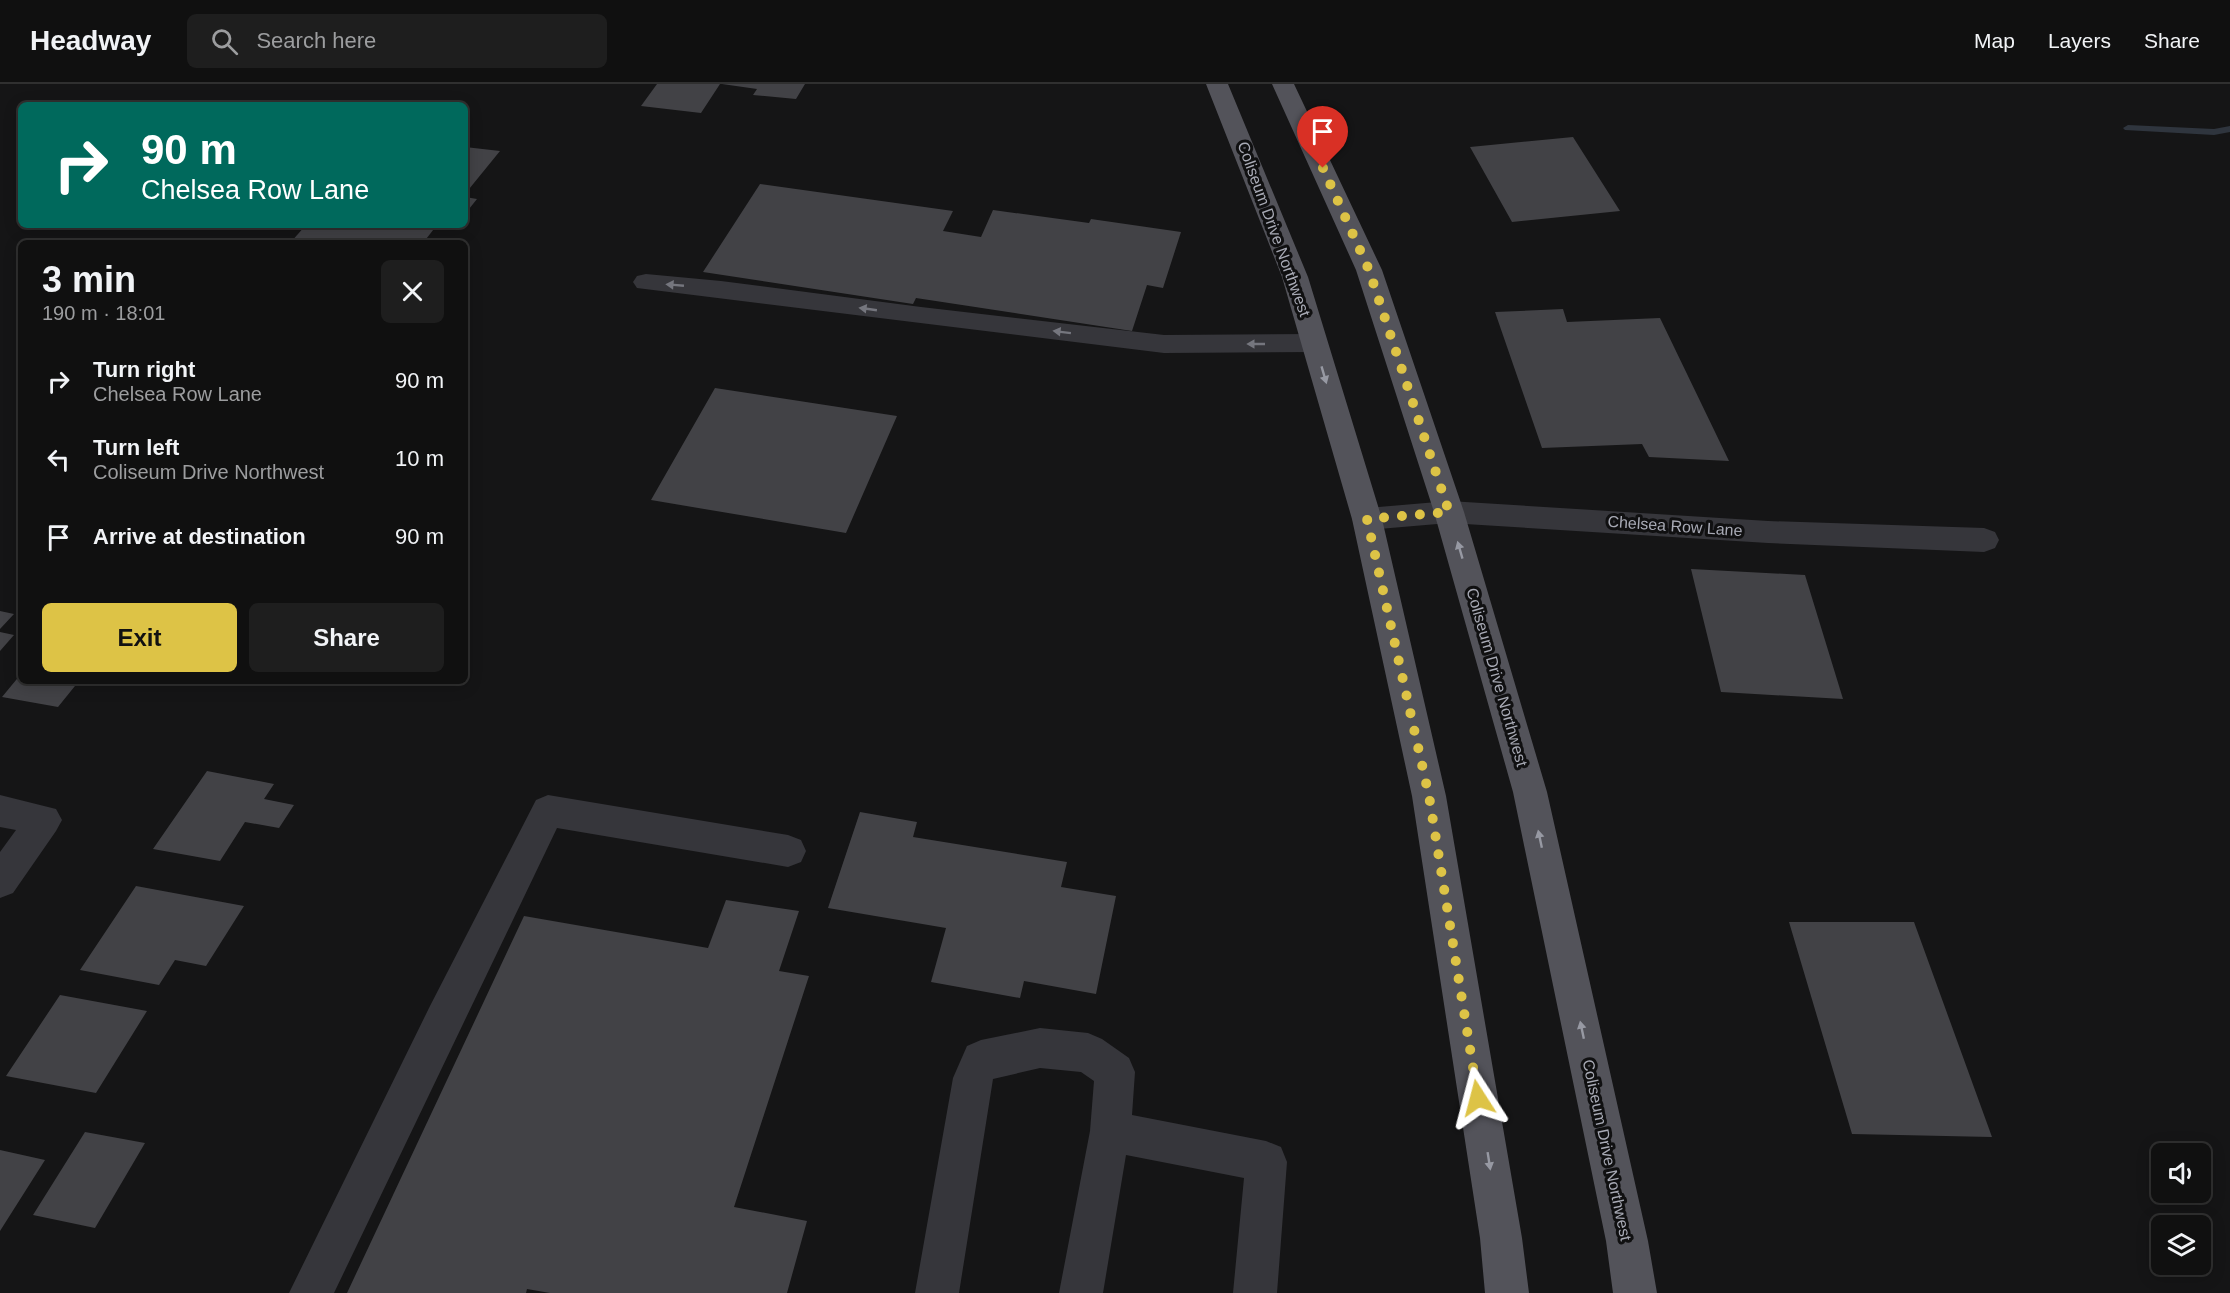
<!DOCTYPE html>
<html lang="en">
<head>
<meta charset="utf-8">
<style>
	body { margin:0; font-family:Helvetica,sans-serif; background:#1e1e1e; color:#f1f3f6; height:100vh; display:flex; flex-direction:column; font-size:22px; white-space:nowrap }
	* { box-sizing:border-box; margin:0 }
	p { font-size:20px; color:#9c9d9f }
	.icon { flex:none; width:33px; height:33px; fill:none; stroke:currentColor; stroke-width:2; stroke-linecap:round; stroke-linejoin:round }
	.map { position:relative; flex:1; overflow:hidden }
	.panel { position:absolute; left:18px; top:156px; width:450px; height:444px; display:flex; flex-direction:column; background:#101010; border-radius:9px; box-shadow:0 3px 15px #0003,0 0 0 2px #303030 }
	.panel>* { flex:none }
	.banner { position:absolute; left:18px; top:18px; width:450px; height:126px; border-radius:9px; box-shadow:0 3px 15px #0003,0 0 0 2px #303030; background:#00695c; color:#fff; overflow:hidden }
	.buttons { position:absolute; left:2151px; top:1059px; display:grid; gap:12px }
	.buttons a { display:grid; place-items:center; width:60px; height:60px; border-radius:9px; background:#101010; box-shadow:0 3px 15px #0003,0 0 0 2px #303030; font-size:30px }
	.pin { position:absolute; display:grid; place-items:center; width:51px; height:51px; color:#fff; margin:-62px -26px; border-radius:50% 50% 50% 0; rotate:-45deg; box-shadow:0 0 6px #0007 }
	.pin .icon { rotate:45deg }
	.me { position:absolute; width:66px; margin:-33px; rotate:351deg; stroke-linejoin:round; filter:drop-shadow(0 0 4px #0008) }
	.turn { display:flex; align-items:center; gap:21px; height:126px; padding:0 24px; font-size:27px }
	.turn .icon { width:78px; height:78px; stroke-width:2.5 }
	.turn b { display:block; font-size:42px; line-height:51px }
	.round { display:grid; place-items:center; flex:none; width:63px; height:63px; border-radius:9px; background:#1e1e1e }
	.summary { display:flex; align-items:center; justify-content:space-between; height:102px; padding:0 24px }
	h1 { font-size:36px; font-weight:600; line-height:45px }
	.action { display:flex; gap:12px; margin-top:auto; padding:12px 24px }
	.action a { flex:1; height:69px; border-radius:9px; background:#ddc346; color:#111; font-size:24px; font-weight:600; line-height:69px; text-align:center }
	.action a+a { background:#1e1e1e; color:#f1f3f6 }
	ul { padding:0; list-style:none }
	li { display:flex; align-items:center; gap:18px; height:78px; padding:0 24px }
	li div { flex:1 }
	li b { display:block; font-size:22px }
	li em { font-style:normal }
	header { display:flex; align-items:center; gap:36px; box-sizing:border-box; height:84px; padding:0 30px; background:#101010; border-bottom:2px solid #303030 }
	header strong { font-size:28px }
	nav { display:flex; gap:33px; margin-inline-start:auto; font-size:21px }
	.search { width:420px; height:54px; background:#1e1e1e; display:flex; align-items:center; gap:15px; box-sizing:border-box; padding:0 21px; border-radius:9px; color:#9c9d9f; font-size:22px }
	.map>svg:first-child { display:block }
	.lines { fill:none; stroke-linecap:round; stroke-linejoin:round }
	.stream { fill:#2f353e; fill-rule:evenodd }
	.building { fill:#424246 }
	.minor { fill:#36363b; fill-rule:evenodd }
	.major { fill:#53535a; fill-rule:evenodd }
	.oneway { fill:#75767e }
	.oneway2 { fill:#9799a3 }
	.route { stroke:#ddc346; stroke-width:10; stroke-dasharray:0 18 }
	.labels { text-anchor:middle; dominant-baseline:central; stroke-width:6; stroke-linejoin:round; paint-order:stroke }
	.street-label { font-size:16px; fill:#a8aab5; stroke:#101011 }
</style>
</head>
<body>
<header>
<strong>Headway</strong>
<div class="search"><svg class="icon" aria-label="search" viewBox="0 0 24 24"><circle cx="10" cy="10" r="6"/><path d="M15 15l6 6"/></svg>Search here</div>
<nav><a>Map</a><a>Layers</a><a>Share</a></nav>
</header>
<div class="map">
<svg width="2230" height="1209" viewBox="0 0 2230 1209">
	<rect width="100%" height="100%" fill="#151516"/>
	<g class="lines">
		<path class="stream" d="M 2128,41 L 2214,45 L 2230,42 L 2230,48 L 2214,51 L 2125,46 L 2123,44 Z"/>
	</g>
	<path class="building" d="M 657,0 L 720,0 L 701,29 L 641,22 Z
		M 722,0 L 805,0 L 796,15 L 753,11 L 757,5 Z
		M 1573,53 L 1620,127 L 1512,138 L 1470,63 Z
		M 465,63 L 500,67 L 465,110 Z
		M 760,100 L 953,127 L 943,147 L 981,153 L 993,126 L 1089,139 L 1091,135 L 1181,148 L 1163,204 L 1147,201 L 1132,247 L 916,214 L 913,220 L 703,188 Z
		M 465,113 L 477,115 L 465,130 Z
		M 306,141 L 437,141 L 423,159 L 290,159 Z
		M 1563,225 L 1567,238 L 1660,234 L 1729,377 L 1649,373 L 1642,360 L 1542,364 L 1495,228 Z
		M 715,304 L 897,332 L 846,449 L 651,416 Z
		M 1691,485 L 1805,491 L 1843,615 L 1721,608 Z
		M 0,527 L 14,530 L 0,545 Z
		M 0,548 L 14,551 L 0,567 Z
		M 21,590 L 21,597 L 79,597 L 58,623 L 2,613 Z
		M 207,687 L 274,700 L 264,715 L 294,721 L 279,744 L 245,738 L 220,777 L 153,765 Z
		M 860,728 L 917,738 L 913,753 L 1067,778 L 1061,803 L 1116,812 L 1096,910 L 1024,897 L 1020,914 L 931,898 L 946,844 L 828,824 Z
		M 136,802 L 244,822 L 206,882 L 175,876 L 159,901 L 80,886 Z
		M 726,816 L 799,827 L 779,887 L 809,892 L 734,1123 L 807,1137 L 787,1209 L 550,1209 L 527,1205 L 526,1209 L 347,1209 L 524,832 L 708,864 Z
		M 1789,838 L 1914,838 L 1992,1053 L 1852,1050 Z
		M 60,911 L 147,927 L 96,1009 L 6,992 Z
		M 85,1048 L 145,1059 L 95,1144 L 33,1131 Z
		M 0,1066 L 45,1076 L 0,1147 Z"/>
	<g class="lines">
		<path class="minor" d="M 646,190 L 721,197 L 921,223 L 1164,251 L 1315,250 L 1324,253 L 1328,259 L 1324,265 L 1315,268 L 1164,269 L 637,204 L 633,198 L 637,192 Z
			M 1449,417 L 1768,437 L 1984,444 L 1995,448 L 1999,456 L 1995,464 L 1984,468 L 1768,459 L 1449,439 L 1367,446 L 1356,443 L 1352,435 L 1356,427 L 1367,424 Z
			M 0,711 L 56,725 L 62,736 L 56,747 L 13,809 L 0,814 L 0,768 L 16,746 L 0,743 Z
			M 548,711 L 788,751 L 801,756 L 806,767 L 801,778 L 788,783 L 557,744 L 334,1209 L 289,1209 L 430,922 L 536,716 Z
			M 1040,944 L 1088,949 L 1102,955 L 1129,974 L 1135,988 L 1132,1031 L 1266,1057 L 1281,1063 L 1287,1078 L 1277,1209 L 1233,1209 L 1244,1094 L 1126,1071 L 1103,1209 L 1059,1209 L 1090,1047 L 1094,997 L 1081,988 L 1040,984 L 993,995 L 959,1209 L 915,1209 L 953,994 L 967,962 L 981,956 Z"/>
		<path class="major" d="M 1206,0 L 1228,0 L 1308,193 L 1382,435 L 1446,712 L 1522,1154 L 1529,1209 L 1485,1209 L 1480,1154 L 1412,712 L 1352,435 L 1282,193 Z
			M 1272,0 L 1294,0 L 1382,186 L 1464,428 L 1547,708 L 1648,1157 L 1657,1209 L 1613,1209 L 1606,1157 L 1513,708 L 1434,428 L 1356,186 Z"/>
	</g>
	<defs><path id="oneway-solid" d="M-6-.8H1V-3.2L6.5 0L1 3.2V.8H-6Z" transform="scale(1.5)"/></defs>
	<g class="oneway">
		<use href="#oneway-solid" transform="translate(675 201) rotate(-175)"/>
		<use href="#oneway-solid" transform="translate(868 225) rotate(-172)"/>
		<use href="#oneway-solid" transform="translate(1062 248) rotate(-173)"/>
		<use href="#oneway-solid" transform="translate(1256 260) rotate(180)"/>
	</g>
	<g class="oneway2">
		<use href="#oneway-solid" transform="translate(1324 291) rotate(74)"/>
		<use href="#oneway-solid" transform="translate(1460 466) rotate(-106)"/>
		<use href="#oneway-solid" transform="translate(1540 755) rotate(-102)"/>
		<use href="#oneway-solid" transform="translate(1582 946) rotate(-102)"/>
		<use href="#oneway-solid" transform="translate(1489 1077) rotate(81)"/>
	</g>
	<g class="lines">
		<path class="route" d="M 1323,84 L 1369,186 L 1449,428 L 1367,435 L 1429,712 L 1478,1014"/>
	</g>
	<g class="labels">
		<g class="street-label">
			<text transform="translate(1274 145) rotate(70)">Coliseum Drive Northwest</text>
			<text transform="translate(1675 442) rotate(4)">Chelsea Row Lane</text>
			<text transform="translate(1497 593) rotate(74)">Coliseum Drive Northwest</text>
			<text transform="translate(1607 1066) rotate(78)">Coliseum Drive Northwest</text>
		</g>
	</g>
</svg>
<div class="buttons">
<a><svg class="icon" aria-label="sound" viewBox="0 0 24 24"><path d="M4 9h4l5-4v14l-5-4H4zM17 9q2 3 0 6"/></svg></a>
<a><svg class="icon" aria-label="layers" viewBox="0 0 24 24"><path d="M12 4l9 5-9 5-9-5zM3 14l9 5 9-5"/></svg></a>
</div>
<div class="pin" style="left:1323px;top:84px;background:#d93025"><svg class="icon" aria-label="arrive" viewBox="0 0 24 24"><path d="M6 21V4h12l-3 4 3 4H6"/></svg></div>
<svg class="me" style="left:1478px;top:1014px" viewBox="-20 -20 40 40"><path d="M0-17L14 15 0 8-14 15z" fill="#ddc346" stroke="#fff" stroke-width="4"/></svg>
<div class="banner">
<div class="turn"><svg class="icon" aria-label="right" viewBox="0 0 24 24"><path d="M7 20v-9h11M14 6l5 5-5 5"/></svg><div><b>90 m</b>Chelsea Row Lane</div></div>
</div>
<section class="panel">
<div class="summary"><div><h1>3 min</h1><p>190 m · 18:01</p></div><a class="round"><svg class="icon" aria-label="close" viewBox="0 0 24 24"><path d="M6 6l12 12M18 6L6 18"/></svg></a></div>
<ul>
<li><svg class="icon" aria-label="right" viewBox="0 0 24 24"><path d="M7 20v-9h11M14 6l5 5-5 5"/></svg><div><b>Turn right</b><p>Chelsea Row Lane</p></div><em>90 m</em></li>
<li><svg class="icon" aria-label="left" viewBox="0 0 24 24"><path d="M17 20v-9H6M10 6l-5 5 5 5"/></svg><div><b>Turn left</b><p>Coliseum Drive Northwest</p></div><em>10 m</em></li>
<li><svg class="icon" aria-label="arrive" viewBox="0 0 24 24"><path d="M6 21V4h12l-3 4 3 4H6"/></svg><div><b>Arrive at destination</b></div><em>90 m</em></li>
</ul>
<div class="action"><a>Exit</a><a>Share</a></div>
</section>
</div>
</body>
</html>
